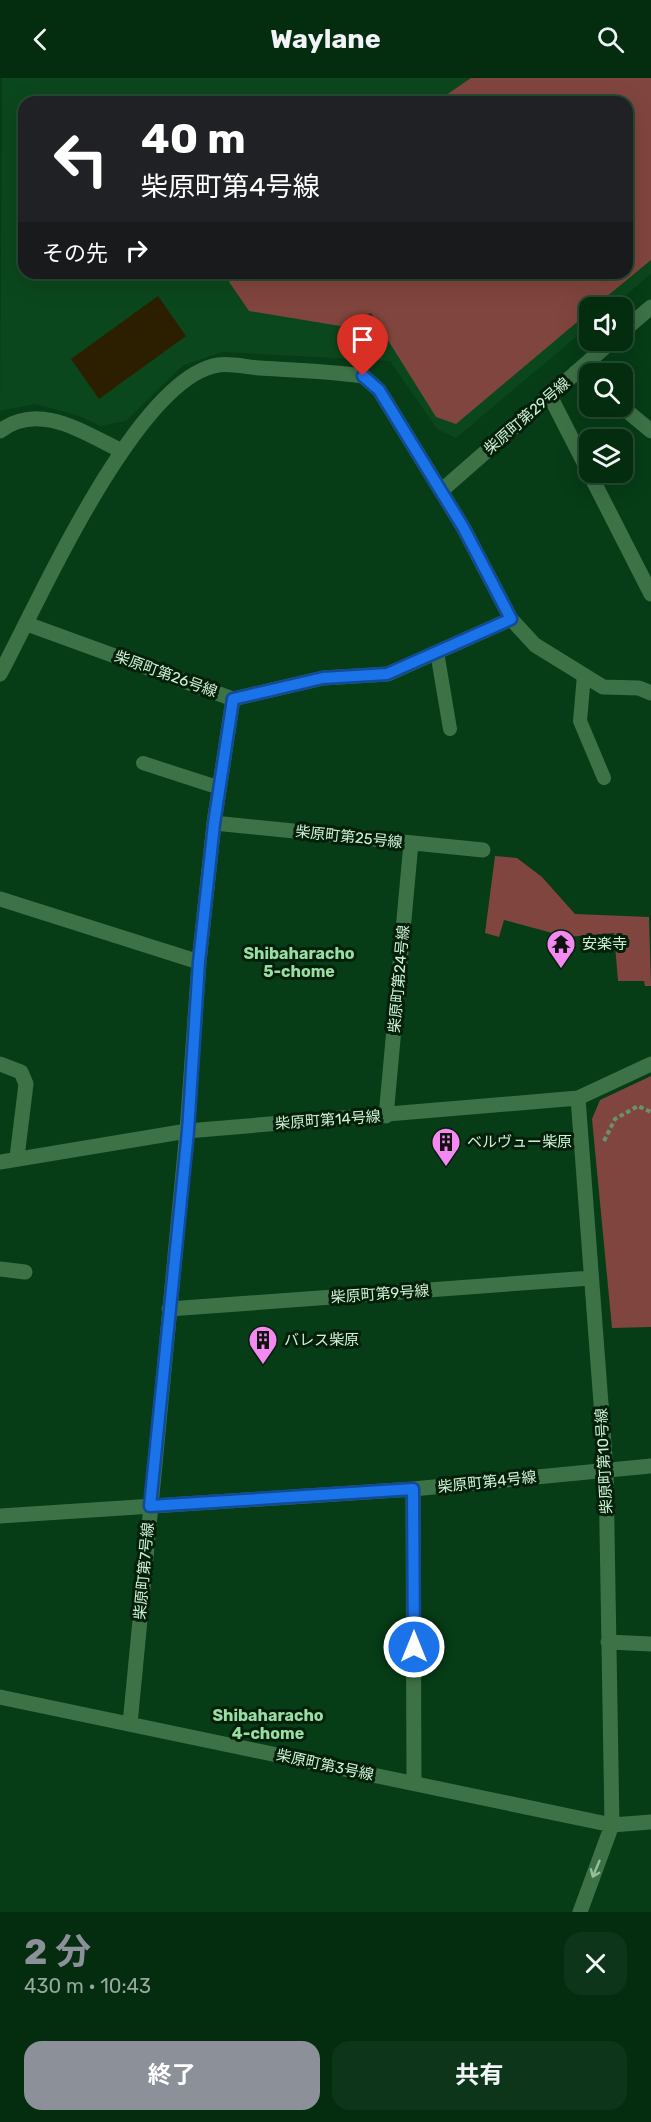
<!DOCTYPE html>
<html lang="ja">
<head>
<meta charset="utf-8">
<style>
	body { margin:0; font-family:Rubik,"Noto Sans JP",sans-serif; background:#0d3519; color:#f1f3f6; height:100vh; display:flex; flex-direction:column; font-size:22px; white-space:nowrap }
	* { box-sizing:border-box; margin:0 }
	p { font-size:20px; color:#97a89f }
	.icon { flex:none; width:33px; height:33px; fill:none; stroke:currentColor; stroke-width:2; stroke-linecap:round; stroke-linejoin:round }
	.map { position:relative; height:1834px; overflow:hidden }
	.side { display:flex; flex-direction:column; background:#042d10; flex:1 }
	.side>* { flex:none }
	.banner { position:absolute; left:18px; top:18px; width:615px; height:183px; border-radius:18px; box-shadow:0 6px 24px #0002,0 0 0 2px #254930; background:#202124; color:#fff; overflow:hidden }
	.fabs { position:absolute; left:579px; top:219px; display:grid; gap:12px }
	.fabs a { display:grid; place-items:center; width:54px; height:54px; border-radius:12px; background:#042d10; box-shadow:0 6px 24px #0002,0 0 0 2px #254930; font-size:30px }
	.pin { position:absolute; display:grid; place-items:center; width:51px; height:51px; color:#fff; margin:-62px -26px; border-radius:50% 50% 50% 0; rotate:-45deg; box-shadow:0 0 6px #0007 }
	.pin .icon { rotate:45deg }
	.me { position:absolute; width:66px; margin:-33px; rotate:0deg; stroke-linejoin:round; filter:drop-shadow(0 0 4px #0008) }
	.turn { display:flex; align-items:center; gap:21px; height:126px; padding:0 24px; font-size:27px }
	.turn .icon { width:78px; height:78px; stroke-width:2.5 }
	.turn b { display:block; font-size:42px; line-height:51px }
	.then { display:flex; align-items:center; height:57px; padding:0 24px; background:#0003; gap:12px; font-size:22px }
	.round { display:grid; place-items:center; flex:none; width:63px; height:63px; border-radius:18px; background:#0d3519 }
	.overview { display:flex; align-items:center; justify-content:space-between; height:102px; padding:0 24px }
	h1 { font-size:36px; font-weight:700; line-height:45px; color:#8c9099 }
	.primary-button { display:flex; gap:12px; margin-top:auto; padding:12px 24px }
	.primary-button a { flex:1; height:69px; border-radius:18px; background:#8c9099; color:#fff; font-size:24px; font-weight:700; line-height:69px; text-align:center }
	.primary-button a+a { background:#0d3519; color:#f1f3f6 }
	header { display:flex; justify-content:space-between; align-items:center; height:78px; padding:0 24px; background:#042d10; font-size:27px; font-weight:700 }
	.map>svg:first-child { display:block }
	.built { fill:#0b471c; fill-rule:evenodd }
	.green { fill:#80453e }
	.water { fill:#2c1f00 }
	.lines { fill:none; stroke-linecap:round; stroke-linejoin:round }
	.path { stroke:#669270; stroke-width:4; stroke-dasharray:4.5 3; stroke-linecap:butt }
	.lane { stroke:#3d7146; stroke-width:14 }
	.street { stroke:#3d7146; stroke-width:15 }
	.oneway { stroke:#95be9b }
	.route-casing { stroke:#114b97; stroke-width:15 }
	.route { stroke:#1a73e8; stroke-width:10 }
	.labels { text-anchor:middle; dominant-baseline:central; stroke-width:6; stroke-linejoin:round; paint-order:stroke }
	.street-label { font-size:15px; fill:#d0f1d4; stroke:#041f0a }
	.poi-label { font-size:15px; fill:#d0f1d4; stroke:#041f0a; text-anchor:start }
	.neighbourhood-label { font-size:16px; font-weight:bold; fill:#99dda3; stroke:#041f0a }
</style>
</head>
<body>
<header><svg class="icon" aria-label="back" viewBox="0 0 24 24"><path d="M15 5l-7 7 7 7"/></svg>Waylane<svg class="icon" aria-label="search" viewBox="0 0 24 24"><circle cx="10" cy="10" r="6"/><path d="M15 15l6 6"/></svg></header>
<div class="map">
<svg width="651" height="1834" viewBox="0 0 651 1834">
	<rect width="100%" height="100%" fill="#063c16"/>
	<path class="built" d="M 2,0 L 651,0 L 651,196 L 612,229 L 590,230 L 589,248 L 456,360 L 437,351 L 390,283 L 222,274 L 182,288 L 126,343 L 100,348 L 79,338 L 35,326 L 0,333 ZM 24,24 L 627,24 L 627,195 L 24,195 Z"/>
	<path class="green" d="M 471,0 L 651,0 L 651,182 L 594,229 L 590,230 L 589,234 L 456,346 L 436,339 L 371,235 L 340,248 L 249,233 L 223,195 L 627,195 L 627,24 L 436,24 Z
		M 495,778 L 517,780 L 542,799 L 575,836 L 649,839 L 651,908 L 645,908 L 644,903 L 618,903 L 614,855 L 567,859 L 504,842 L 499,859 L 485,855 Z
		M 651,998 L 651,1249 L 612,1250 L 592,1041 L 600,1022 Z"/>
	<path class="water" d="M 158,218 L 186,258 L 99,321 L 71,281 Z"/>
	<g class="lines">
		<path class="path" d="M 604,1063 L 615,1041 L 638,1028 L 651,1034"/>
		<path class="lane" d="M 437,574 L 450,651
			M 584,597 L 580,643 L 604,700
			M 143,685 L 220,710"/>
		<path class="street" d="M 622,254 L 651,229
			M 576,294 L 590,305
			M 550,318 L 651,516
			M 621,328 L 651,353
			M 0,353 C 39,323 84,355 122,373
			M 441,413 L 613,262
			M 27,546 L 233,621 L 323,600 L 388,596 L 511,541
			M 0,596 C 38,526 136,300 218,287 C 230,285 246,289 259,290 C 293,292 328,293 363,298 L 379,312 L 463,449 L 511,541 L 535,567 L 603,609 L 639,610 L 651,615
			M 214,745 L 483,772
			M 0,821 L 199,884
			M 0,986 L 21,994 L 26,1006 L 17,1079
			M 578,1020 L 606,1392 L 612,1747 L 580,1834
			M 386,1038 L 411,765
			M 0,1084 L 187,1053 L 578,1020 L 651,986
			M 0,1191 L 25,1194
			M 169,1231 L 591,1200
			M 413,1411 L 414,1705
			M 0,1438 L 413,1411 L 651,1388
			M 608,1564 L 651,1566
			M 0,1619 L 612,1747 L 651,1744
			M 130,1646 L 187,1053 L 199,884 L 214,745 L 233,621"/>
	</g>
	<defs><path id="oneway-shaft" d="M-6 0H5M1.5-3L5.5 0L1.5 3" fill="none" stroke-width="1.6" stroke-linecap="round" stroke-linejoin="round" transform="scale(1.5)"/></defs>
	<use class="oneway" href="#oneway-shaft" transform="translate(596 1791) rotate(113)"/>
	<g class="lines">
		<g class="route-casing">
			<path id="route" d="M 363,298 L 379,312 L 463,449 L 511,541 L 387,596 L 323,600 L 233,621 L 214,746 L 199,884 L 188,1053 L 150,1428 L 413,1411 L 414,1569"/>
		</g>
		<use href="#route" class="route"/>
	</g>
	<defs>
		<g id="temple-pin" transform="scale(1.5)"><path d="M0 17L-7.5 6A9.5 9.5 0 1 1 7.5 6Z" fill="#f489f1" stroke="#041f0a"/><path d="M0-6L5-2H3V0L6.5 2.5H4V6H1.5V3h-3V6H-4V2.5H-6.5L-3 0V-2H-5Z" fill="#111"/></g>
		<g id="building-pin" transform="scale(1.5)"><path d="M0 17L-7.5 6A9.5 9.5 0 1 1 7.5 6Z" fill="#f489f1" stroke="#041f0a"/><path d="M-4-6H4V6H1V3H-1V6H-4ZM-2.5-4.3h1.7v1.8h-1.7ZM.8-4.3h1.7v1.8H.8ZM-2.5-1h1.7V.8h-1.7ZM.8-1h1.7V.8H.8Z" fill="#111"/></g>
	</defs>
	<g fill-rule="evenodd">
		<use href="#temple-pin" x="561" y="866"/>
		<use href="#building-pin" x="446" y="1064"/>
		<use href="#building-pin" x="263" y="1262"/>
	</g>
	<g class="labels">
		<g class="street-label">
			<text transform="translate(527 338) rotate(-41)">柴原町第29号線</text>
			<text transform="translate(166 596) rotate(20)">柴原町第26号線</text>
			<text transform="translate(349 759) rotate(6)">柴原町第25号線</text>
			<text transform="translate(399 901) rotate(-85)">柴原町第24号線</text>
			<text transform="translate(328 1042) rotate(-4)">柴原町第14号線</text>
			<text transform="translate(380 1216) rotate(-4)">柴原町第9号線</text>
			<text transform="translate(604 1383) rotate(-93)">柴原町第10号線</text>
			<text transform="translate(487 1404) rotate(-6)">柴原町第4号線</text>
			<text transform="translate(144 1493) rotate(-85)">柴原町第7号線</text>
			<text transform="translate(325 1687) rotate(12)">柴原町第3号線</text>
		</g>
		<g class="poi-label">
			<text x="582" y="866">安楽寺</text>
			<text x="467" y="1064">ベルヴュー柴原</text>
			<text x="284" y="1262">バレス柴原</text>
		</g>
		<g class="neighbourhood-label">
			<text x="299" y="875">Shibaharacho<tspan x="299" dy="18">5-chome</tspan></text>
			<text x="268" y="1637">Shibaharacho<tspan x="268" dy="18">4-chome</tspan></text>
		</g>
	</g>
</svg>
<div class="fabs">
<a><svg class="icon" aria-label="sound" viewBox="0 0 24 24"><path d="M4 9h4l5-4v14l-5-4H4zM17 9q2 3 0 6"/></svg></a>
<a><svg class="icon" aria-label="search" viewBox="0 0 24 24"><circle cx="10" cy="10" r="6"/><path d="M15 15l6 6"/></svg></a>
<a><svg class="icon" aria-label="layers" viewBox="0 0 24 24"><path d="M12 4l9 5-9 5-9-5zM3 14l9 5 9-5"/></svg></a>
</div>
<div class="pin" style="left:363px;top:298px;background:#d93025"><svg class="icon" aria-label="arrive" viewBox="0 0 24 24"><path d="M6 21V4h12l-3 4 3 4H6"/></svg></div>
<svg class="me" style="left:414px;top:1569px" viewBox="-20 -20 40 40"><circle r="17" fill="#1a73e8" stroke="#fff" stroke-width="3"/><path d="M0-11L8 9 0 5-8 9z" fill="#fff"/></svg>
<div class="banner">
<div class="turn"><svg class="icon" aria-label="left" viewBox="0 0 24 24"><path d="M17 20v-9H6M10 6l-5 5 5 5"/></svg><div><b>40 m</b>柴原町第4号線</div></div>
<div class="then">その先<svg class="icon" aria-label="right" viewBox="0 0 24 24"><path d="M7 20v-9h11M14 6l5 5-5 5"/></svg></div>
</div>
</div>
<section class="side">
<div class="overview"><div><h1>2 分</h1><p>430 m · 10:43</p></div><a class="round"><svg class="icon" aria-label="close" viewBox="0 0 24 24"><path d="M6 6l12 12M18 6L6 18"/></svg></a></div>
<div class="primary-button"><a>終了</a><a>共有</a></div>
</section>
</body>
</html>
